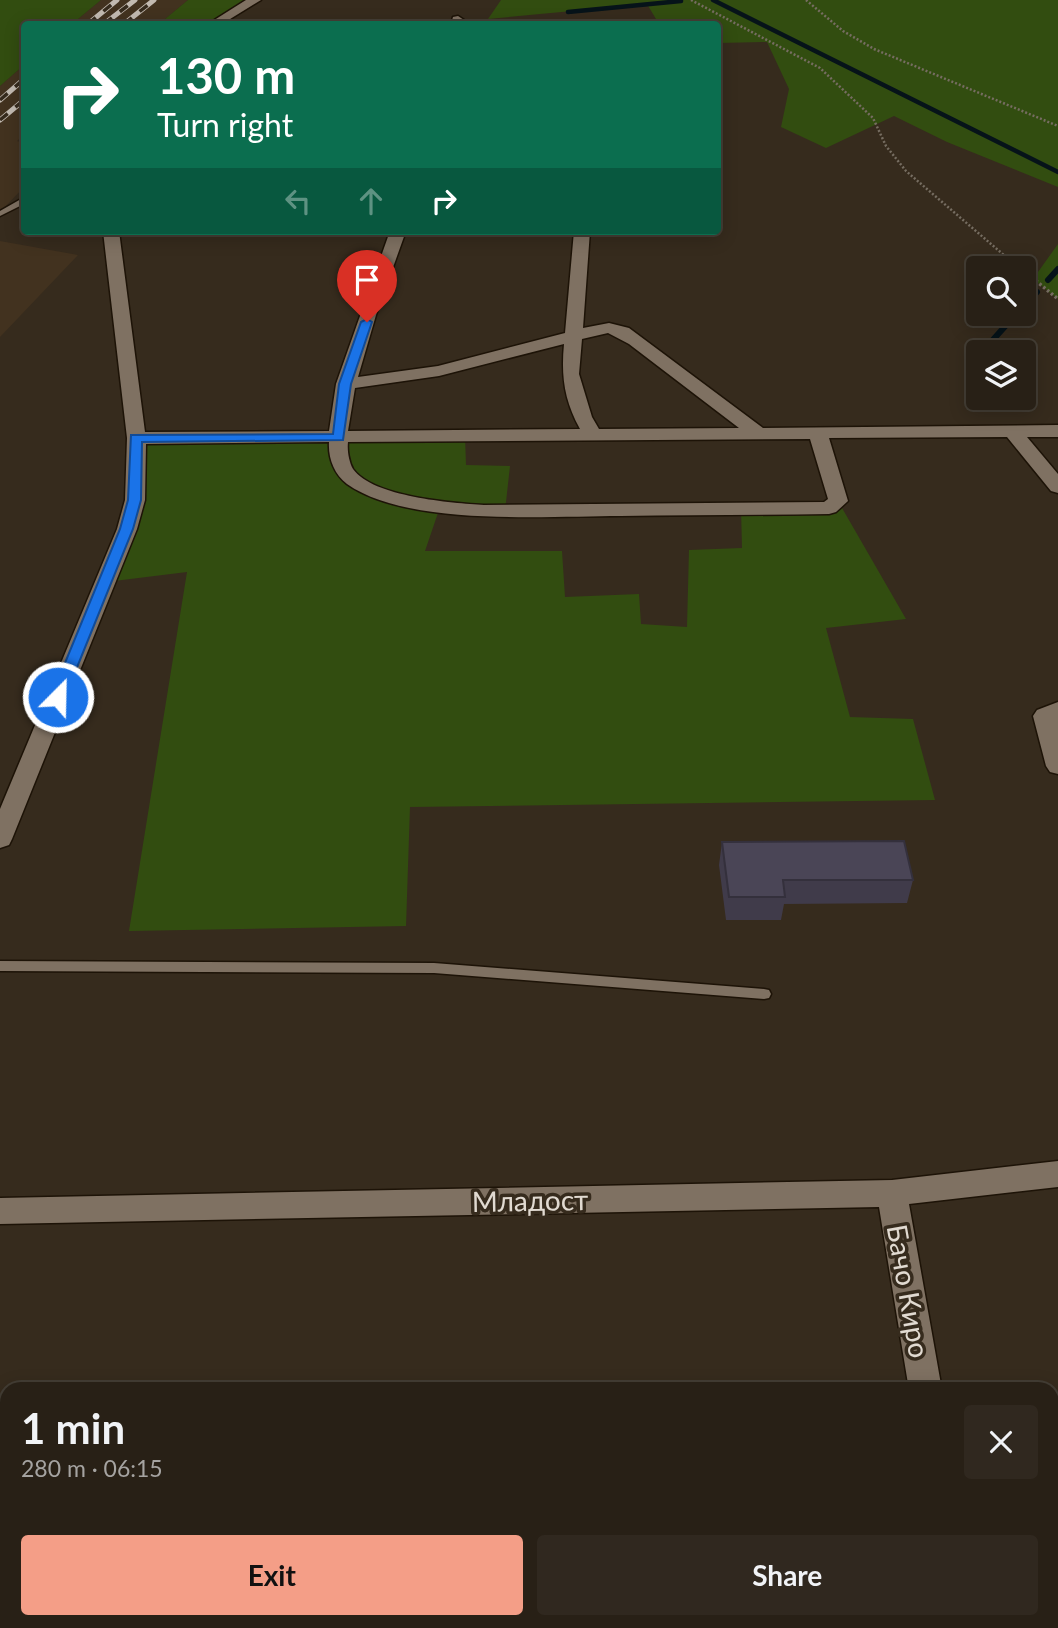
<!DOCTYPE html>
<html lang="en">
<head>
<meta charset="utf-8">
<style>
	body { margin:0; font-family:Lato,sans-serif; background:#30281f; color:#f1f3f6; height:100vh; display:flex; flex-direction:column; font-size:26px; white-space:nowrap }
	* { box-sizing:border-box; margin:0 }
	p { font-size:23px; color:#a5a3a1 }
	.icon { flex:none; width:38px; height:38px; fill:none; stroke:currentColor; stroke-width:2; stroke-linecap:round; stroke-linejoin:round }
	.map { position:relative; flex:1; overflow:hidden }
	.side { position:absolute; left:0px; top:1382px; width:1059px; height:247px; display:flex; flex-direction:column; background:#282016; border-radius:21px 21px 0 0; box-shadow:0 4px 18px #0003,0 0 0 2px #443e35 }
	.side>* { flex:none }
	.top-card { position:absolute; left:21px; top:21px; width:700px; height:214px; border-radius:7px; box-shadow:0 4px 18px #0003,0 0 0 2px #443e35; background:#0b6e4f; color:#fff; overflow:hidden }
	.buttons { position:absolute; left:966px; top:256px; display:grid; gap:14px }
	.buttons a { display:grid; place-items:center; width:70px; height:70px; border-radius:7px; background:#282016; box-shadow:0 4px 18px #0003,0 0 0 2px #443e35; font-size:35px }
	.pin { position:absolute; display:grid; place-items:center; width:60px; height:60px; color:#fff; margin:-72px -30px; border-radius:50% 50% 50% 0; rotate:-45deg; box-shadow:0 0 7px #0007 }
	.pin .icon { rotate:45deg }
	.me { position:absolute; width:77px; margin:-38px; rotate:23deg; stroke-linejoin:round; filter:drop-shadow(0 0 5px #0008) }
	.turn { display:flex; align-items:center; gap:24px; height:147px; padding:0 21px; font-size:32px }
	.turn .icon { width:91px; height:91px; stroke-width:2.5 }
	.turn b { display:block; font-size:49px; line-height:60px }
	.lanes { display:flex; align-items:center; height:66px; padding:0 21px; background:#0003; justify-content:center; gap:35px; direction:ltr }
	.lanes .off { opacity:.35 }
	.round { display:grid; place-items:center; flex:none; width:74px; height:74px; border-radius:7px; background:#30281f }
	.head { display:flex; align-items:center; justify-content:space-between; height:119px; padding:0 21px }
	h1 { font-size:42px; font-weight:700; line-height:52px }
	.cta { display:flex; gap:14px; margin-top:auto; padding:14px 21px }
	.cta a { flex:1; height:80px; border-radius:7px; background:#f49e87; color:#111; font-size:28px; font-weight:700; line-height:80px; text-align:center }
	.cta a+a { background:#30281f; color:#f1f3f6 }
	.map>svg:first-child { display:block }
	.built { fill:#42321f }
	.green { fill:#324d10 }
	.lines { fill:none; stroke-linecap:round; stroke-linejoin:round }
	.stream-far1 { stroke:#061319; stroke-width:4.5 }
	.stream { stroke:#061319; stroke-width:6 }
	.lane-casing { stroke:#1d1307; stroke-width:3 }
	.street-casing { stroke:#1d1307; stroke-width:3 }
	.path-far1 { stroke:#766d61; stroke-width:2.5; stroke-dasharray:2 2; stroke-linecap:butt }
	.path { stroke:#766d61; stroke-width:3.5; stroke-dasharray:2.5 2.5; stroke-linecap:butt }
	.lane { fill:#7f7162; fill-rule:evenodd }
	.street { fill:#7f7162; fill-rule:evenodd }
	.rail-casing { stroke:#c2bab1; stroke-width:5 }
	.rail { stroke:#362b1d; stroke-width:3.5; stroke-dasharray:10; stroke-linecap:butt }
	.wall { fill:#403b4a }
	.building { fill:#4a4556; stroke:#34303c; stroke-width:2 }
	.route { fill:#1a73e8; stroke:#114b97; stroke-width:2 }
	.labels { text-anchor:middle; dominant-baseline:central; stroke-width:7; stroke-linejoin:round; paint-order:stroke }
	.near-street-label { font-size:28px; fill:#e1dad1; stroke:#362b1d }
</style>
</head>
<body>
<div class="map">
<svg width="1058" height="1628" viewBox="0 0 1058 1628">
	<rect width="100%" height="100%" fill="#362b1d"/>
	<path class="built" d="M 101,0 L 188,0 L 159,24 L 72,24 Z
		M 24,65 L 24,134 L 17,141 L 24,143 L 24,187 L 0,212 L 0,86 Z
		M 0,241 L 78,255 L 0,337 Z"/>
	<path class="green" d="M 0,0 L 101,0 L 72,24 L 24,24 L 24,65 L 0,86 Z
		M 188,0 L 255,0 L 214,24 L 159,24 Z
		M 501,0 L 1058,0 L 1058,187 L 947,142 L 894,116 L 826,148 L 781,127 L 789,89 L 767,42 L 718,43 L 718,24 L 659,24 L 647,4 L 488,19 Z
		M 1058,244 L 1058,299 L 1033,279 Z
		M 465,436 L 466,465 L 510,466 L 505,511 L 440,507 L 425,551 L 562,551 L 565,597 L 639,594 L 641,624 L 687,627 L 689,550 L 742,548 L 741,509 L 838,501 L 906,619 L 826,628 L 850,717 L 913,719 L 935,800 L 410,807 L 406,926 L 129,931 L 187,572 L 106,582 L 127,529 L 136,438 Z"/>
	<g class="lines">
		<path class="stream-far1" d="M 713,0 L 1058,172
			M 568,12 L 681,1"/>
		<path class="stream" d="M 1048,280 L 1058,269
			M 1024,306 L 1037,292
			M 982,352 L 1017,313
			M 969,365 L 978,356"/>
		<g class="lane-casing">
			<path id="lane" d="M 21,199 L 24,199 L 24,204 L 0,216 L 0,211 Z
				M 0,961 L 434,963 L 764,989 L 769,990 L 771,994 L 769,998 L 764,999 L 434,973 L 0,971 Z"/>
		</g>
		<g class="street-casing">
			<path id="street" d="M 246,0 L 261,0 L 222,24 L 208,24 Z
				M 458,16 L 464,20 L 463,24 L 451,24 L 453,17 Z
				M 103,231 L 119,231 L 145,432 L 329,431 L 336,384 L 390,231 L 406,231 L 376,315 L 358,377 L 438,366 L 565,333 L 574,231 L 590,231 L 583,328 L 609,323 L 629,328 L 763,428 L 1058,425 L 1058,437 L 1027,437 L 1058,474 L 1058,493 L 1051,491 L 1007,437 L 829,438 L 848,501 L 836,512 L 829,514 C 759,515 690,515 620,516 C 547,516 408,527 347,484 C 334,474 328,458 329,442 L 146,444 L 145,500 L 137,529 L 12,839 L 9,845 L 0,848 L 0,809 L 117,529 L 125,500 L 127,438 ZM 608,333 L 629,344 L 739,428 L 599,429 L 592,417 L 579,374 L 582,339 ZM 564,344 C 561,376 564,400 580,429 L 348,431 L 355,388 L 439,376 ZM 810,439 L 828,499 L 824,502 L 484,505 C 452,503 373,497 353,469 C 349,462 347,450 348,442 Z
				M 1058,702 L 1058,774 L 1050,772 L 1046,766 L 1033,716 L 1037,710 Z
				M 1058,1161 L 1058,1187 L 909,1204 L 942,1390 L 909,1390 L 879,1207 L 0,1224 L 0,1198 L 892,1180 Z
				M 991,1622 L 1027,1622 L 1029,1628 L 993,1628 Z"/>
		</g>
		<path class="path-far1" d="M 691,0 L 820,68 L 873,118 L 886,146 L 906,171 L 1012,262
			M 806,0 L 843,31 L 874,49 L 1058,126"/>
		<path class="path" d="M 1010,261 L 1019,268
			M 1024,271 L 1058,299"/>
		<use href="#lane" class="lane"/>
		<use href="#street" class="street"/>
		<g class="rail-casing">
			<path id="rail" d="M 88,24 L 117,0
				M 104,24 L 135,0
				M 124,24 L 154,0
				M 0,100 L 24,79
				M 0,120 L 24,100"/>
		</g>
		<use href="#rail" class="rail"/>
	</g>
	<path class="wall" d="M 722,842 L 913,880 L 907,903 L 784,904 L 781,920 L 726,920 L 719,865 Z"/>
	<path class="building" d="M 904,841 L 913,880 L 783,880 L 785,897 L 729,897 L 722,842 Z"/>
	<path class="route" d="M 367,319 L 372,322 L 351,384 L 343,440 L 142,442 L 141,500 L 133,529 L 65,697 L 58,702 L 53,701 L 51,697 L 120,529 L 128,500 L 131,435 L 333,434 L 339,384 L 361,322 Z"/>
	<g class="labels">
		<g class="near-street-label">
			<text transform="translate(530 1200) rotate(-1)">Младост</text>
			<text transform="translate(909 1291) rotate(80)">Бачо Киро</text>
		</g>
	</g>
</svg>
<div class="buttons">
<a><svg class="icon" aria-label="search" viewBox="0 0 24 24"><circle cx="10" cy="10" r="6"/><path d="M15 15l6 6"/></svg></a>
<a><svg class="icon" aria-label="layers" viewBox="0 0 24 24"><path d="M12 4l9 5-9 5-9-5zM3 14l9 5 9-5"/></svg></a>
</div>
<div class="pin" style="left:367px;top:322px;background:#d93025"><svg class="icon" aria-label="arrive" viewBox="0 0 24 24"><path d="M6 21V4h12l-3 4 3 4H6"/></svg></div>
<svg class="me" style="left:58px;top:697px" viewBox="-20 -20 40 40"><circle r="17" fill="#1a73e8" stroke="#fff" stroke-width="3"/><path d="M0-11L8 9 0 5-8 9z" fill="#fff"/></svg>
<div class="top-card">
<div class="turn"><svg class="icon" aria-label="right" viewBox="0 0 24 24"><path d="M7 20v-9h11M14 6l5 5-5 5"/></svg><div><b>130 m</b>Turn right</div></div>
<div class="lanes"><svg class="icon off" aria-label="left" viewBox="0 0 24 24"><path d="M17 20v-9H6M10 6l-5 5 5 5"/></svg><svg class="icon off" aria-label="ahead" viewBox="0 0 24 24"><path d="M12 20V5M6 11l6-6 6 6"/></svg><svg class="icon" aria-label="right" viewBox="0 0 24 24"><path d="M7 20v-9h11M14 6l5 5-5 5"/></svg></div>
</div>
<section class="side">
<div class="head"><div><h1>1 min</h1><p>280 m · 06:15</p></div><a class="round"><svg class="icon" aria-label="close" viewBox="0 0 24 24"><path d="M6 6l12 12M18 6L6 18"/></svg></a></div>
<div class="cta"><a>Exit</a><a>Share</a></div>
</section>
</div>
</body>
</html>
